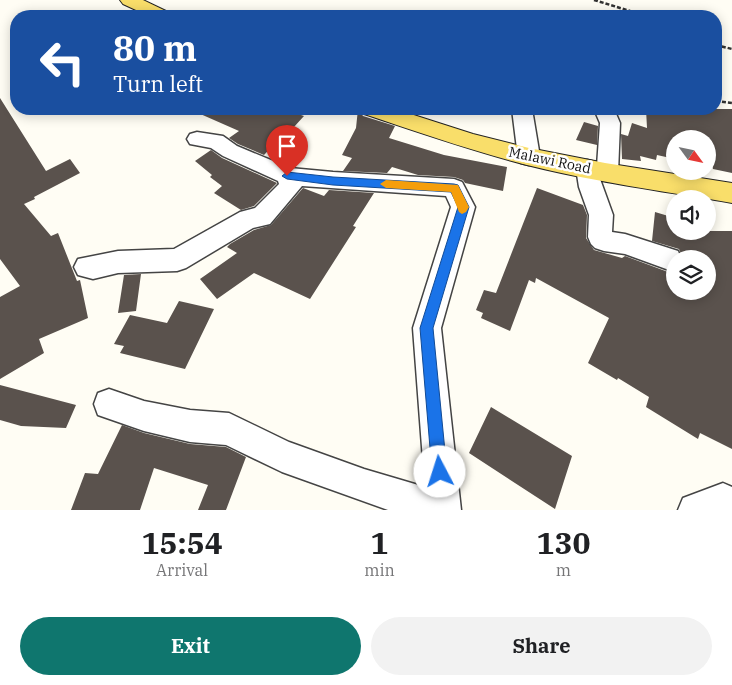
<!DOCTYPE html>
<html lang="en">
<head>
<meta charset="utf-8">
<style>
	body { margin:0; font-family:"IBM Plex Serif",serif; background:#f2f2f2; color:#202124; height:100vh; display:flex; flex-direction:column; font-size:19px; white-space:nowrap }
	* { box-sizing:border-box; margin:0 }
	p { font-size:16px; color:#757577 }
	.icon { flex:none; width:28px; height:28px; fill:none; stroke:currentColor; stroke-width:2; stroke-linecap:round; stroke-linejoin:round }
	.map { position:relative; height:510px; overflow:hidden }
	.side { display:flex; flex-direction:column; background:#fff; flex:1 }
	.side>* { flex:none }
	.banner { position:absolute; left:10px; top:10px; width:712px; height:105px; border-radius:20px; box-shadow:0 2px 12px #0003; background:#1a4fa0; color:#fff; overflow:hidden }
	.needle { width:32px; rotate:123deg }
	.tools { position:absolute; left:666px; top:130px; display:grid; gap:10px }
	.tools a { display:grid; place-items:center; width:50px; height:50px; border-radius:50%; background:#fff; box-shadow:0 2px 12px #0003; font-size:25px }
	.pin { position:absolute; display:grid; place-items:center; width:42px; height:42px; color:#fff; margin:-51px -21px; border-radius:50% 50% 50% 0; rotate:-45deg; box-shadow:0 0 5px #0007 }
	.pin .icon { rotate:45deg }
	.me { position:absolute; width:55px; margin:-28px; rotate:355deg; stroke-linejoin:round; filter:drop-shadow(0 0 4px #0008) }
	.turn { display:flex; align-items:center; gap:18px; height:105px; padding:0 20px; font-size:22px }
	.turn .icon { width:65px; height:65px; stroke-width:2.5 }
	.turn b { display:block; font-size:35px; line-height:42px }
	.eta { display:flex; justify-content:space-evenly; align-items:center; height:85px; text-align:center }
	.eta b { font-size:30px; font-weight:700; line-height:35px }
	.action { display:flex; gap:10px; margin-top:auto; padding:10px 20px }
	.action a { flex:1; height:58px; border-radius:30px; background:#0f766e; color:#fff; font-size:20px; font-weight:700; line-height:58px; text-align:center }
	.action a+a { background:#f2f2f2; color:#202124 }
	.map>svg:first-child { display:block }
	.building { fill:#5a524d }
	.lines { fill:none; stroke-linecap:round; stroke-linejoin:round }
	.minor-casing { stroke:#444; stroke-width:3 }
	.major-casing { stroke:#222; stroke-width:2 }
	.path { stroke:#333; stroke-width:2.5; stroke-dasharray:4 2; stroke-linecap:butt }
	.minor { fill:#fff; fill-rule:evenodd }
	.major { fill:#f9de6a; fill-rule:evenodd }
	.route { fill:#1a73e8; stroke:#114b97 }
	.slow { fill:#f59e0b }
	.labels { text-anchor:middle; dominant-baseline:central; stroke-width:5; stroke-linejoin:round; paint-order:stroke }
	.street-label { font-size:14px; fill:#111; stroke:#fff }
</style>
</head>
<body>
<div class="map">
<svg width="732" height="510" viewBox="0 0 732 510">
	<rect width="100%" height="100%" fill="#fffdf4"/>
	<path class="building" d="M 0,98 L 46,171 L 70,159 L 80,173 L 34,197 L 35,199 L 24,204 L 51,236 L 58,233 L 77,281 L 80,280 L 88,318 L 39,339 L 44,353 L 0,379 L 0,297 L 20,286 L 0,259 Z
		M 189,109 L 283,109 L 304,116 L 283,139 L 280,138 L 264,155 L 238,144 L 229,138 L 239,131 Z
		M 358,109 L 363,116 L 395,126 L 389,138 L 444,155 L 507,167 L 503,191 L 465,183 L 463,180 L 454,177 L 418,175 L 392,167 L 387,173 L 343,171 L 352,158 L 342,155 L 356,128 Z
		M 646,109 L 732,109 L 732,173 L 713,169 L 712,164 L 708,163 L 708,139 L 675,139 L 675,159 L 657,155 L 656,160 L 640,156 L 641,161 L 622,159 L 621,134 L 628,136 L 632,123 L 647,128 Z
		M 584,122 L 598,126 L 597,145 L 576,140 Z
		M 211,150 L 222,158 L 277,183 L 254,206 L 241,210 L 214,193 L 222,186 L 210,177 L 212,175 L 195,161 Z
		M 303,188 L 324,196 L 329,190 L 374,193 L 353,226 L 356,227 L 310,299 L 254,273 L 217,299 L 200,279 L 237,253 L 227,247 L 230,244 L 254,230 L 271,225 Z
		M 537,188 L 583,205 L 587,215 L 586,238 L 594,250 L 622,258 L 625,256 L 668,272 L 675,270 L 675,291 L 708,291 L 708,259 L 683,259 L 679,249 L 652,241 L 655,212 L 675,218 L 675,231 L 732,231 L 732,449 L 700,433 L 698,439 L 646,407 L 649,397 L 618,378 L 617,380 L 588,363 L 609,318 L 536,278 L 535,283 L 529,280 L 510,331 L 481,318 L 483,313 L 476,310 L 484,290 L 496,293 Z
		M 141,274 L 136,311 L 118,313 L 124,275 Z
		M 179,301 L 214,309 L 185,369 L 120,353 L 124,346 L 114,344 L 130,315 L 167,323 Z
		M 0,385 L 76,405 L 66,428 L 21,426 L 0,420 Z
		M 491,407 L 572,456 L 555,509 L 469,453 Z
		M 122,425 L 144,433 L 190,444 L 226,447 L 246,457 L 226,510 L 198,510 L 208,485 L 154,468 L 140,510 L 71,510 L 85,473 L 98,474 Z"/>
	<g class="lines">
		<g class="minor-casing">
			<path id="minor" d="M 512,109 L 532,109 L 540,157 L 537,163 L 529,165 L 521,163 L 518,157 Z
				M 594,109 L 614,109 L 620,123 L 618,173 L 615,179 L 607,181 L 600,179 L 613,215 L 612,232 L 625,234 L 678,251 L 681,259 L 675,259 L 675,268 L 669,270 L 625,254 L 604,251 L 595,248 L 591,244 L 588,237 L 589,215 L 579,187 L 576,168 L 579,162 L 587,160 L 595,162 L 597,166 L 600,123 Z
				M 197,132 L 223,136 L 237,146 L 290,168 L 333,172 L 454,179 L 462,182 L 475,207 L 441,328 L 461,510 L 388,510 L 282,472 L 226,445 L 190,442 L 144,431 L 98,415 L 94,404 L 98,393 L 109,389 L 144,401 L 190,410 L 229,413 L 289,442 L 364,469 L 425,487 L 413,328 L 451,207 L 446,196 L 302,186 L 270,224 L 253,228 L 186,268 L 177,271 L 118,273 L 93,279 L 78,275 L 74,267 L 78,259 L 118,251 L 174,249 L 240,212 L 255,208 L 279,184 L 278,181 L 223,156 L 211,148 L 190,144 L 187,139 L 190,134 Z
				M 723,483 L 732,487 L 732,510 L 678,510 L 683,498 Z"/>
		</g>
		<g class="major-casing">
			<path id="major" d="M 120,0 L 143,0 L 168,12 L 171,16 L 149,16 L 123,4 Z
				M 361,109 L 395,109 L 473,134 L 529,148 L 605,163 L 732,183 L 732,203 C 664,191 594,182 527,165 C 472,151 418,132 364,114 Z"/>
		</g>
		<path class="path" d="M 594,0 L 630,11 L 635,16
			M 716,45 L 732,49
			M 716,101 L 732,103"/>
		<use href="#minor" class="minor"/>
		<use href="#major" class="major"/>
	</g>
	<path class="route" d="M 287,172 L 333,177 L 454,184 L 458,185 L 469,207 L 433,328 L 447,472 L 445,478 L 440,480 L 434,478 L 432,472 L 420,328 L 458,207 L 451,192 L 333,185 L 287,179 L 282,176 Z"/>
	<path class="slow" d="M 386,180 L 458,185 L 469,207 L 466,212 L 462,214 L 459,212 L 451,192 L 386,188 L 380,184 Z"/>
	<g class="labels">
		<g class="street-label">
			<text transform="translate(550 160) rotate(12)">Malawi Road</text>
		</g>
	</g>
</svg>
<div class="tools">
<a><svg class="needle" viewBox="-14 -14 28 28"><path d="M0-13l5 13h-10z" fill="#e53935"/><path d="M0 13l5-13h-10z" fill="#757577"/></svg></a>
<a><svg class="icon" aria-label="sound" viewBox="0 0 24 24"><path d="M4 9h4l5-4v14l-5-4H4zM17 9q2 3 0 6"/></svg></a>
<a><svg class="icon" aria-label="layers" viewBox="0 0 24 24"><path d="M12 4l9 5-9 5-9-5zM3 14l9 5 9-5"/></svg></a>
</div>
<div class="pin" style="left:287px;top:176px;background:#d93025"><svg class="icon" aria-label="arrive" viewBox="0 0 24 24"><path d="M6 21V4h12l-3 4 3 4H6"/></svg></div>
<svg class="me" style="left:440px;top:472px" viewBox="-20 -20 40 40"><circle r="19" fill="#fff"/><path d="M0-13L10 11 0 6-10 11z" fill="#1a73e8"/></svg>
<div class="banner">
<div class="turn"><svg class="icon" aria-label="left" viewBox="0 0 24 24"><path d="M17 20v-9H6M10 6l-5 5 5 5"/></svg><div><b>80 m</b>Turn left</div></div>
</div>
</div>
<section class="side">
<div class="eta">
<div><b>15:54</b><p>Arrival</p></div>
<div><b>1</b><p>min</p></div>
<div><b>130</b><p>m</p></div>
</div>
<div class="action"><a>Exit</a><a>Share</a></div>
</section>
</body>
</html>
